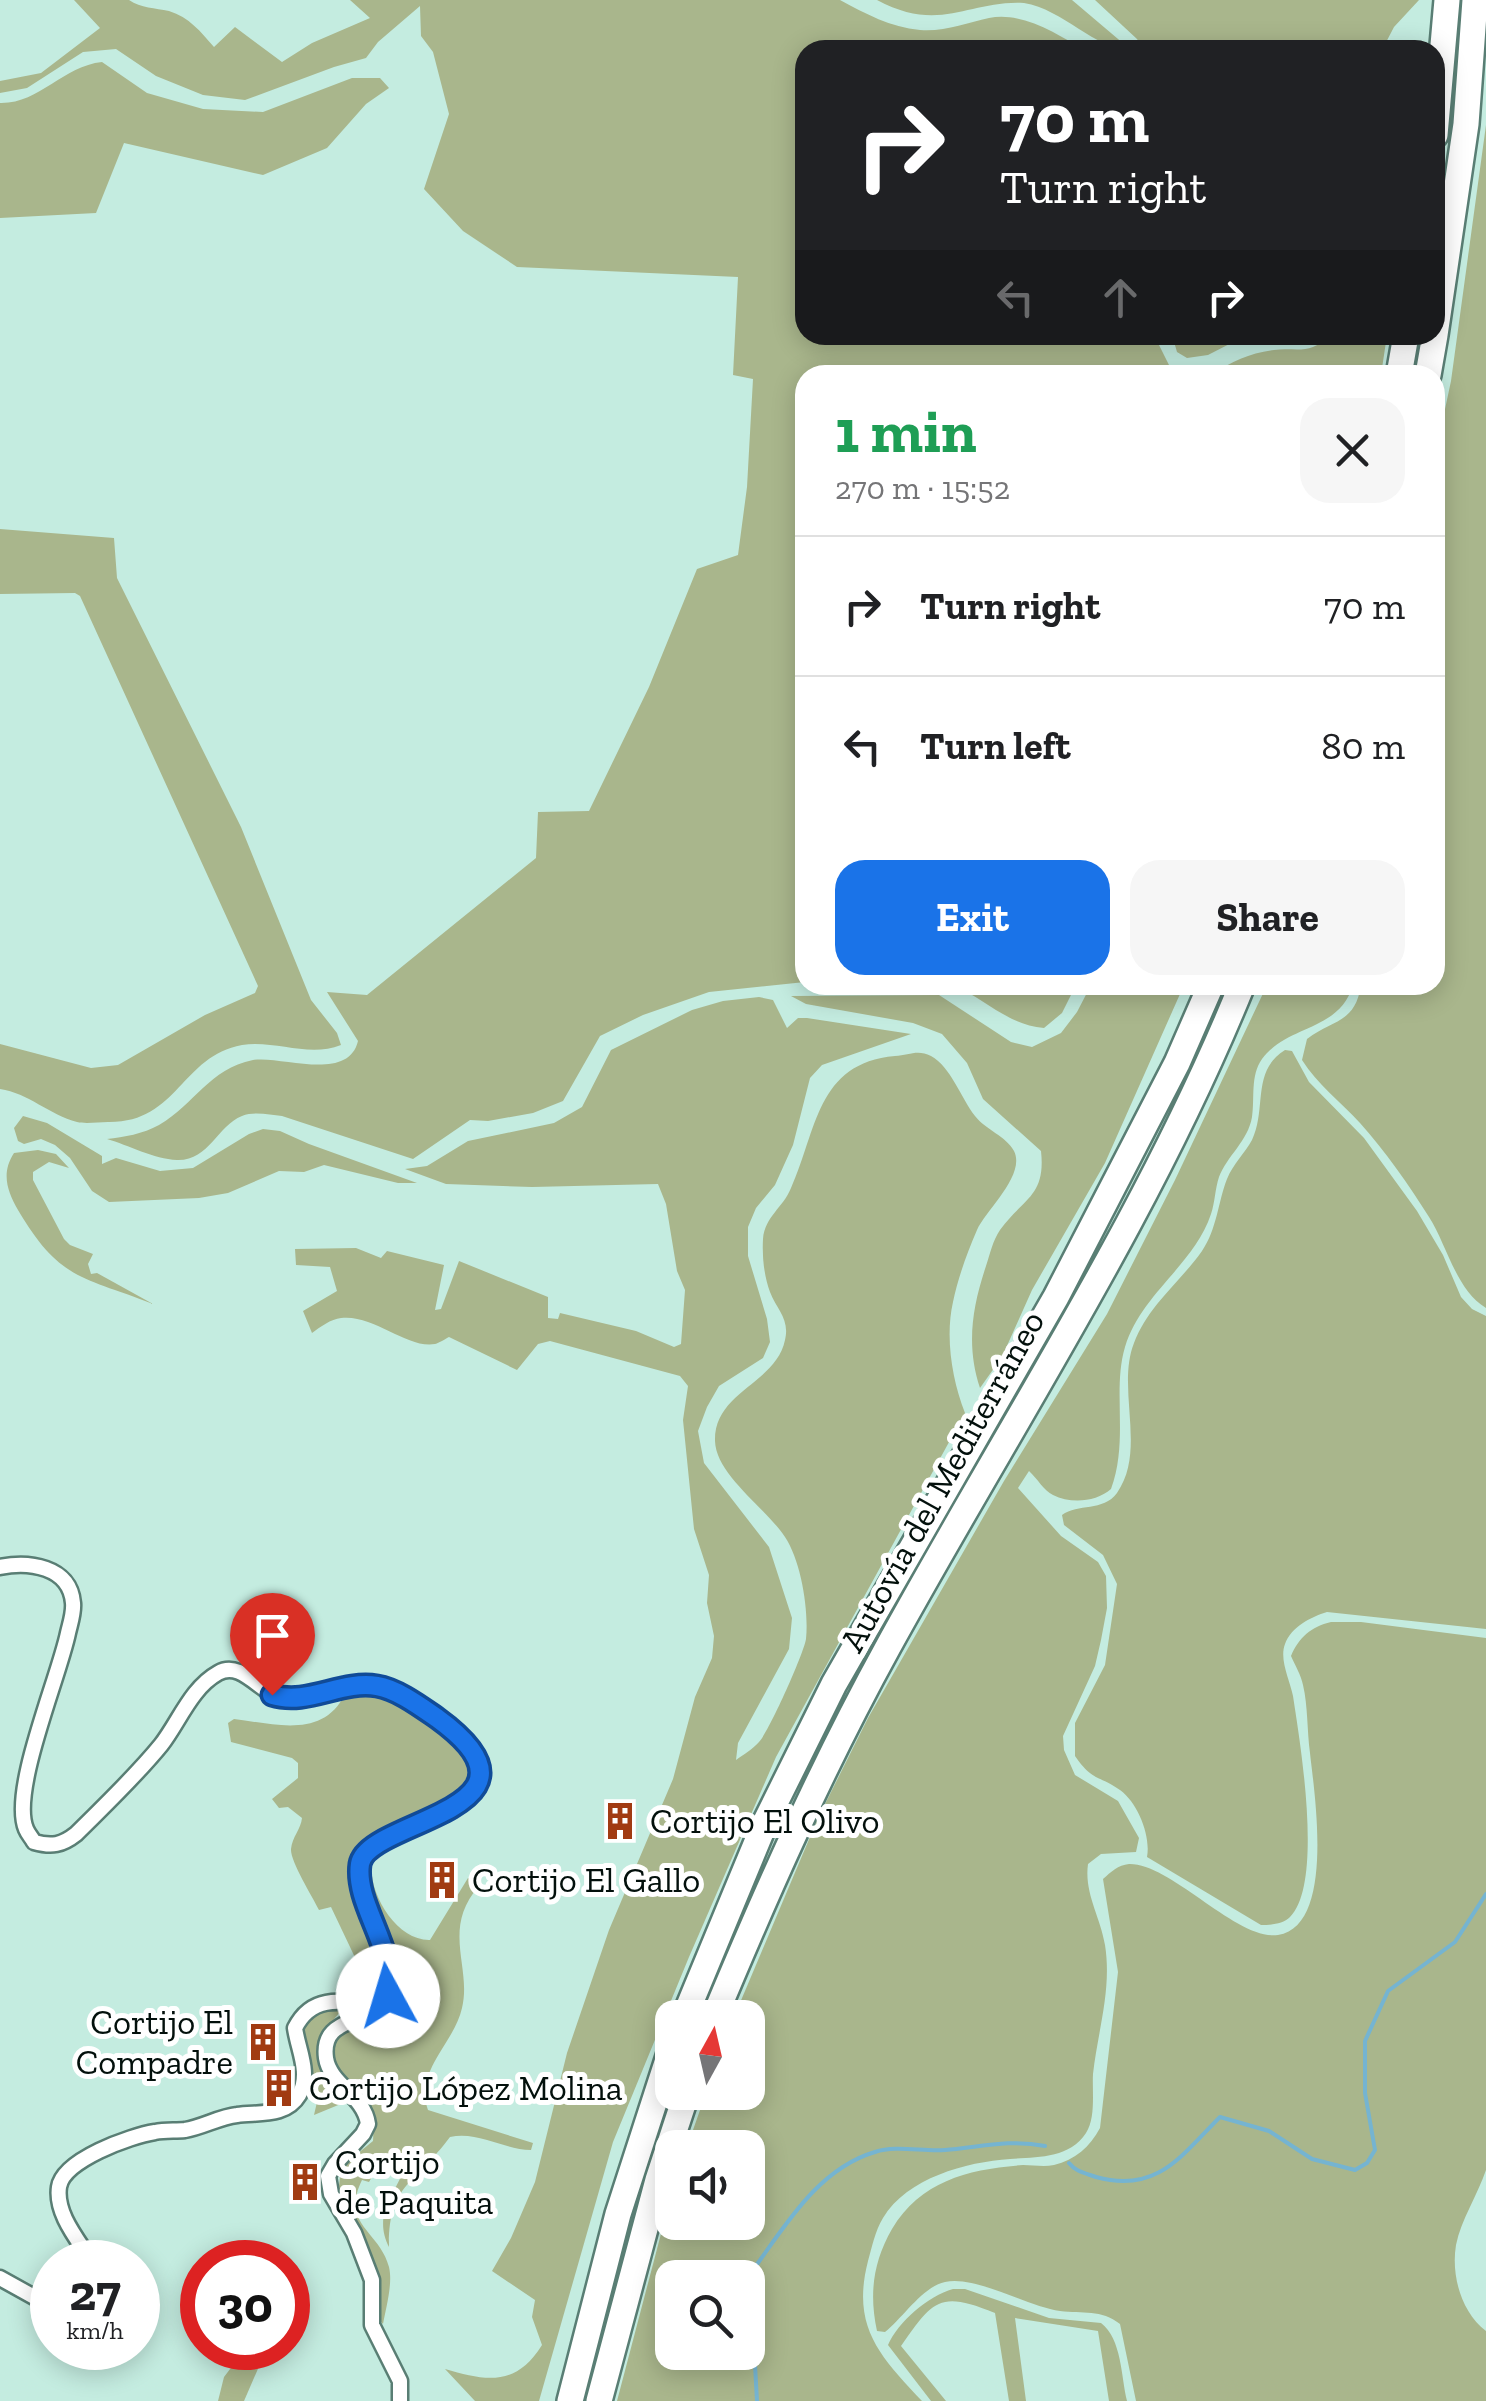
<!DOCTYPE html>
<html lang="en">
<head>
<meta charset="utf-8">
<style>
	body { margin:0; font-family:"Zilla Slab",serif; background:#f6f6f6; color:#202124; height:100vh; display:flex; flex-direction:column; font-size:38px; white-space:nowrap }
	* { box-sizing:border-box; margin:0 }
	p { font-size:32px; color:#757577 }
	.icon { flex:none; width:55px; height:55px; fill:none; stroke:currentColor; stroke-width:2; stroke-linecap:round; stroke-linejoin:round }
	.map { position:relative; flex:1; overflow:hidden }
	.details { position:absolute; left:795px; top:365px; width:650px; height:630px; display:flex; flex-direction:column; background:#fff; border-radius:30px; box-shadow:0 5px 25px #0003 }
	.details>* { flex:none }
	.guide { position:absolute; left:795px; top:40px; width:650px; height:305px; border-radius:30px; box-shadow:0 5px 25px #0003; background:#202124; color:#fff; overflow:hidden }
	.needle { width:65px; rotate:8deg }
	.fabs { position:absolute; left:655px; top:2000px; display:grid; gap:20px }
	.fabs a { display:grid; place-items:center; width:110px; height:110px; border-radius:20px; background:#fff; box-shadow:0 5px 25px #0003; font-size:50px }
	.speed { position:absolute; left:30px; top:2240px; display:flex; gap:20px; font-size:50px; font-weight:700; text-align:center }
	.speed>* { display:grid; place-content:center; width:130px; height:130px; border-radius:50%; background:#fff; box-shadow:0 5px 25px #0003; line-height:1 }
	.speed small { font-size:25px; font-weight:400 }
	.speed .limit { border:15px solid #d22; background:#fff; color:#111 }
	.pin { position:absolute; display:grid; place-items:center; width:85px; height:85px; color:#fff; margin:-102px -42px; border-radius:50% 50% 50% 0; rotate:-45deg; box-shadow:0 0 10px #0007 }
	.pin .icon { rotate:45deg }
	.me { position:absolute; width:110px; margin:-55px; rotate:354deg; stroke-linejoin:round; filter:drop-shadow(0 0 8px #0008) }
	.turn { display:flex; align-items:center; gap:35px; height:210px; padding:0 40px; font-size:45px }
	.turn .icon { width:130px; height:130px; stroke-width:2.5 }
	.turn b { display:block; font-size:70px; line-height:85px }
	.lanes { display:flex; align-items:center; height:95px; padding:0 40px; background:#0003; justify-content:center; gap:50px; direction:ltr }
	.lanes .off { opacity:.35 }
	.round { display:grid; place-items:center; flex:none; width:105px; height:105px; border-radius:30px; background:#f6f6f6 }
	.overview { display:flex; align-items:center; justify-content:space-between; height:170px; padding:0 40px }
	h1 { font-size:60px; font-weight:700; line-height:75px; color:#1e9e55 }
	.button { display:flex; gap:20px; margin-top:auto; padding:20px 40px }
	.button a { flex:1; height:115px; border-radius:30px; background:#1a73e8; color:#fff; font-size:40px; font-weight:700; line-height:115px; text-align:center }
	.button a+a { background:#f6f6f6; color:#202124 }
	ul { padding:0; list-style:none }
	li { display:flex; align-items:center; gap:30px; height:140px; padding:0 40px; border-top:2px solid #e0e0e0 }
	li div { flex:1 }
	li b { display:block; font-size:38px }
	li em { font-style:normal }
	.map>svg:first-child { display:block }
	.green { fill:#a9b68c; fill-rule:evenodd }
	.lines { fill:none; stroke-linecap:round; stroke-linejoin:round }
	.stream { stroke:#75b4d1; stroke-width:4 }
	.minor-casing { stroke:#597e74; stroke-width:19 }
	.motorway-casing { stroke:#597e74; stroke-width:30 }
	.minor { stroke:#fff; stroke-width:14 }
	.motorway { stroke:#fff; stroke-width:25 }
	.route-casing { stroke:#114b97; stroke-width:25 }
	.route { stroke:#1a73e8; stroke-width:18 }
	.labels { text-anchor:middle; dominant-baseline:central; stroke-width:10; stroke-linejoin:round; paint-order:stroke }
	.street-label { font-size:35px; fill:#03100c; stroke:#fff }
	.poi-label { font-size:35px; fill:#03100c; stroke:#fff; text-anchor:start }
</style>
</head>
<body>
<div class="map">
<svg width="1486" height="2401" viewBox="0 0 1486 2401">
	<rect width="100%" height="100%" fill="#c4ece0"/>
	<path class="green" d="M 74,0 L 129,0 C 141,8 155,8 169,11 C 189,17 201,32 214,47 L 235,27 L 282,62 L 312,43 L 370,18 L 350,0 L 840,0 C 866,14 890,27 920,30 C 944,32 967,23 989,18 C 1021,11 1058,34 1084,50 L 805,50 L 805,335 L 1154,335 L 1174,375 L 805,375 L 805,982 L 709,992 L 643,1015 L 600,1036 L 563,1101 L 533,1113 L 488,1121 L 470,1120 L 413,1159 L 282,1116 C 270,1115 254,1111 242,1116 C 217,1126 209,1161 177,1160 C 154,1159 128,1145 107,1139 C 124,1137 143,1134 159,1125 C 195,1104 209,1069 253,1060 C 280,1055 348,1083 358,1041 L 327,992 L 367,995 L 536,858 L 538,812 L 589,811 L 649,687 L 697,569 L 738,555 L 747,487 L 753,379 L 733,375 L 738,277 L 517,267 L 463,231 L 424,189 L 449,114 L 433,52 L 421,36 L 420,6 L 378,42 L 366,58 L 334,67 L 245,100 L 203,95 L 156,76 L 116,49 L 83,52 L 27,88 L 0,93 L 0,81 L 41,73 L 100,28 Z
		M 877,0 L 1072,0 L 1131,50 C 1095,50 1063,9 1024,3 C 969,0 940,34 877,0 Z
		M 1095,0 L 1419,0 L 1394,27 L 1382,50 L 1144,50 L 1137,39 Z
		M 102,62 L 147,93 L 203,109 L 263,112 L 352,78 L 380,78 L 389,88 L 366,104 L 327,148 L 263,175 L 124,143 L 96,213 L 0,218 L 0,103 C 39,104 63,66 102,62 Z
		M 1486,125 L 1486,1308 C 1456,1290 1447,1245 1429,1217 C 1409,1185 1385,1151 1360,1123 C 1341,1102 1317,1084 1302,1060 L 1307,1039 C 1333,1019 1355,1024 1361,985 L 1435,985 L 1435,456 L 1451,381 Z
		M 1172,335 L 1247,335 L 1208,355 L 1187,358 L 1177,352 Z
		M 1327,335 L 1387,335 L 1381,375 L 1212,375 C 1232,361 1250,353 1274,350 C 1295,347 1313,356 1327,335 Z
		M 0,529 L 114,538 L 117,578 L 241,827 L 311,1000 L 337,1033 L 341,1045 C 309,1058 276,1040 242,1045 C 181,1056 178,1123 108,1122 C 98,1122 86,1124 77,1122 C 50,1115 28,1093 0,1089 L 0,1044 L 91,1068 L 118,1065 L 205,1015 L 255,993 L 258,986 L 80,596 L 75,593 L 0,594 Z
		M 952,985 L 1076,985 L 1062,1013 L 1044,1028 C 1007,1025 985,998 952,985 Z
		M 1091,985 L 1184,985 L 1105,1163 L 1032,1290 L 1002,1357 L 980,1388 C 966,1346 972,1308 986,1266 C 990,1254 993,1240 1000,1230 C 1023,1198 1046,1197 1041,1151 L 983,1099 L 967,1063 L 942,1034 L 913,1023 L 806,1004 L 791,996 L 939,995 L 1011,1042 L 1032,1047 L 1061,1033 L 1077,1012 Z
		M 1267,985 L 1353,985 C 1339,1032 1288,1024 1262,1059 C 1250,1076 1255,1098 1252,1117 C 1248,1141 1227,1156 1219,1177 C 1215,1189 1215,1202 1211,1214 C 1194,1265 1141,1294 1125,1347 C 1112,1391 1129,1440 1111,1489 C 1096,1502 1071,1504 1053,1495 C 1044,1491 1037,1478 1029,1471 L 1018,1488 L 1061,1536 L 1098,1562 L 1106,1576 L 1107,1608 L 1101,1640 L 1095,1666 L 1063,1736 L 1064,1750 L 1075,1775 L 1118,1801 L 1139,1838 L 1136,1852 L 1101,1854 L 1088,1864 C 1084,1893 1100,1916 1105,1945 C 1112,1989 1098,2030 1093,2074 C 1092,2091 1096,2118 1086,2133 C 1069,2159 1036,2157 1010,2159 C 966,2162 907,2178 883,2218 C 875,2231 872,2247 868,2261 C 851,2327 880,2356 922,2401 L 617,2401 L 672,2192 L 672,2222 L 748,2222 L 748,2148 L 687,2147 L 706,2093 L 748,2092 L 748,2018 L 734,2017 L 818,1818 L 868,1718 L 1004,1481 L 1107,1314 L 1175,1180 ZM 672,2278 L 748,2278 L 748,2352 L 672,2352 Z
		M 759,997 L 773,1000 L 787,1028 L 798,1018 L 807,1018 L 911,1034 L 822,1065 L 810,1078 L 793,1145 L 775,1185 L 756,1208 L 748,1227 L 748,1256 L 767,1319 L 770,1342 L 763,1358 L 719,1386 L 707,1407 L 698,1431 L 704,1463 L 769,1547 L 792,1618 L 789,1649 L 738,1743 L 736,1760 C 743,1755 753,1749 759,1742 C 769,1732 804,1653 806,1639 C 809,1610 801,1561 785,1537 C 766,1508 716,1475 715,1441 C 714,1391 776,1384 785,1340 C 790,1319 777,1310 770,1292 C 764,1276 762,1256 763,1239 C 765,1216 783,1208 791,1188 C 817,1131 816,1063 895,1056 C 909,1055 918,1049 931,1056 C 951,1067 961,1098 975,1116 C 986,1130 1006,1136 1014,1151 C 1026,1175 986,1210 977,1230 C 967,1253 958,1278 953,1302 C 945,1337 952,1380 965,1413 L 776,1757 L 689,1957 L 613,2142 L 539,2401 L 475,2401 L 445,2369 C 486,2381 516,2387 542,2345 L 532,2317 L 535,2300 L 492,2271 L 511,2238 L 535,2182 L 567,2053 L 609,1930 L 673,1779 L 695,1697 L 712,1658 L 714,1636 L 707,1603 L 709,1575 L 694,1529 L 683,1420 L 688,1386 L 680,1376 L 550,1341 L 538,1344 L 517,1370 L 449,1337 C 447,1338 437,1344 435,1344 C 407,1349 374,1314 341,1318 C 331,1319 320,1327 312,1333 L 303,1311 L 337,1291 L 330,1267 L 296,1265 L 295,1249 L 356,1248 L 381,1258 L 387,1251 L 444,1265 L 435,1310 L 441,1309 L 459,1261 L 548,1297 L 548,1318 L 558,1319 L 560,1313 L 636,1331 L 674,1347 L 681,1344 L 685,1290 L 677,1271 L 666,1204 L 658,1184 L 532,1187 L 446,1184 L 405,1169 L 427,1166 L 468,1141 L 554,1123 L 582,1107 L 611,1050 L 692,1010 L 723,1001 Z
		M 1285,1050 L 1292,1051 L 1309,1082 L 1364,1138 L 1417,1211 L 1443,1255 L 1461,1297 L 1472,1309 L 1486,1316 L 1486,1629 L 1327,1612 C 1311,1617 1291,1627 1285,1644 C 1279,1660 1290,1680 1293,1696 C 1300,1742 1324,1883 1290,1917 C 1283,1924 1271,1925 1261,1925 L 1147,1857 C 1151,1836 1138,1803 1120,1790 C 1099,1775 1093,1782 1075,1756 L 1075,1723 L 1105,1665 L 1117,1584 L 1103,1555 L 1064,1525 L 1062,1515 C 1078,1503 1103,1512 1117,1493 C 1147,1450 1116,1389 1134,1343 C 1148,1306 1180,1282 1202,1251 C 1217,1229 1218,1202 1227,1179 C 1233,1164 1245,1153 1252,1140 C 1267,1109 1251,1071 1285,1050 Z
		M 23,1116 L 47,1123 L 102,1156 L 102,1164 L 116,1158 L 160,1171 L 193,1168 L 249,1134 L 263,1129 L 280,1131 L 309,1144 L 417,1183 L 398,1183 L 324,1165 L 304,1172 L 279,1171 L 228,1193 L 199,1198 L 109,1202 L 92,1191 L 70,1158 L 55,1145 L 41,1139 L 24,1144 L 18,1141 L 14,1128 Z
		M 38,1150 L 56,1154 L 69,1168 L 49,1162 L 33,1172 L 33,1180 L 64,1239 L 70,1245 L 93,1254 L 88,1264 L 91,1274 L 97,1273 L 153,1304 C 82,1276 60,1281 18,1210 C 7,1191 1,1173 14,1153 Z
		M 1331,1622 L 1361,1622 L 1486,1638 L 1486,2170 C 1478,2194 1461,2220 1456,2245 C 1451,2275 1461,2312 1486,2331 L 1486,2401 L 1136,2401 L 1120,2324 C 1101,2309 1083,2314 1060,2311 C 1028,2307 976,2275 945,2282 C 922,2287 903,2318 885,2332 L 877,2331 C 869,2294 873,2262 892,2229 C 921,2180 970,2169 1023,2165 C 1033,2165 1044,2167 1054,2165 C 1075,2160 1090,2147 1100,2128 L 1118,1972 L 1103,1879 C 1111,1872 1118,1865 1129,1864 C 1171,1863 1237,1941 1278,1935 C 1336,1926 1314,1791 1310,1753 C 1307,1731 1308,1706 1303,1685 C 1301,1675 1295,1665 1291,1656 C 1299,1637 1311,1627 1331,1622 Z
		M 377,1691 C 417,1710 478,1734 468,1787 C 439,1810 383,1824 361,1848 C 338,1874 379,1937 384,1966 C 385,1976 381,1988 380,1997 L 365,2002 L 364,1994 L 370,1989 L 331,1907 L 319,1910 C 312,1896 290,1861 291,1849 C 292,1837 301,1829 302,1818 L 288,1807 L 279,1808 L 272,1799 L 298,1778 L 298,1763 L 292,1758 L 231,1742 L 228,1723 L 234,1719 C 275,1724 323,1739 345,1694 Z
		M 383,1847 L 372,1861 C 367,1892 396,1941 430,1940 L 468,1878 L 479,1886 C 441,1929 472,1967 462,2008 C 454,2044 414,2071 428,2110 L 533,2143 L 531,2150 C 504,2150 479,2131 450,2137 C 416,2183 388,2184 389,2247 C 372,2213 396,2195 406,2164 L 385,2155 L 369,2182 L 362,2180 C 340,2225 379,2230 389,2267 C 393,2283 386,2308 383,2324 L 379,2320 L 338,2195 L 341,2167 L 373,2141 C 377,2082 336,2088 333,2055 C 329,2019 384,2028 394,1996 C 410,1946 358,1909 372,1857 Z
		M 338,2006 L 340,2012 C 306,2052 321,2063 348,2101 L 314,2115 L 317,2102 L 301,2045 L 302,2022 L 310,2013 Z
		M 953,2289 L 965,2289 L 1049,2318 L 1101,2323 C 1122,2339 1121,2377 1127,2401 L 1109,2401 L 1098,2331 L 1015,2318 L 1026,2401 L 1009,2401 L 995,2313 C 940,2291 934,2299 901,2346 L 946,2401 L 931,2401 L 888,2345 C 898,2322 928,2296 953,2289 Z
		M 246,2348 L 267,2348 L 244,2401 L 218,2401 L 224,2377 Z"/>
	<g class="lines">
		<path class="stream" d="M 1069,2163 C 1076,2172 1085,2173 1096,2177 C 1157,2194 1181,2156 1220,2117 L 1269,2131 L 1312,2159 L 1355,2170 L 1367,2163 L 1375,2150 L 1365,2093 L 1365,2041 L 1388,1991 L 1455,1942 L 1486,1894
			M 757,2401 L 750,2274 C 784,2228 817,2169 875,2152 C 896,2145 924,2152 945,2150 C 980,2147 1010,2139 1045,2146"/>
		<g class="minor-casing">
			<path id="minor" d="M 0,1567 C 28,1561 70,1566 73,1603 C 74,1613 70,1624 68,1633 C 59,1677 10,1791 26,1829 C 28,1834 32,1838 34,1842 C 52,1847 62,1845 76,1834 C 105,1805 135,1777 161,1745 C 179,1722 191,1688 218,1673 C 242,1659 262,1696 285,1699 C 315,1703 346,1681 376,1686 C 400,1689 451,1724 466,1743 C 474,1753 478,1766 479,1778 L 464,1799 L 365,1852 C 352,1881 380,1941 390,1970 C 392,2034 319,2006 326,2058 C 330,2085 364,2095 368,2124 L 363,2134 L 335,2164 L 328,2176 L 331,2194 L 354,2233 L 372,2280 L 372,2325 L 400,2381 L 400,2401
				M 92,2262 C 79,2241 55,2214 59,2187 C 63,2160 130,2136 155,2132 C 165,2130 175,2131 185,2130 C 203,2127 219,2117 237,2115 C 259,2112 286,2117 299,2095 C 311,2073 298,2050 295,2028 C 313,1992 345,2002 379,2007
				M 0,2278 L 52,2307"/>
		</g>
		<g class="motorway-casing">
			<path id="motorway" d="M 1435,135 L 1447,0
				M 1435,335 L 1466,124 L 1475,0
				M 1399,375 L 1406,335
				M 1428,375 L 1435,335
				M 684,2018 L 764,1825 L 834,1684 L 1056,1297 L 1177,1063 L 1211,985
				M 714,2018 C 767,1891 822,1767 888,1647 C 1008,1428 1148,1217 1242,985
				M 570,2401 L 618,2214 L 672,2047
				M 599,2401 L 658,2180 L 687,2092"/>
		</g>
		<use href="#minor" class="minor"/>
		<use href="#motorway" class="motorway"/>
	</g>
	<g class="lines">
		<g class="route-casing">
			<path id="route" d="M 272,1695 C 308,1706 341,1680 377,1686 C 397,1689 421,1707 437,1718 C 565,1811 367,1819 360,1864 C 354,1905 398,1950 388,1996"/>
		</g>
		<use href="#route" class="route"/>
	</g>
	<defs>
		<g id="building-bare" transform="scale(3)"><path d="M-4-6H4V6H1V3H-1V6H-4ZM-2.5-4.3h1.7v1.8h-1.7ZM.8-4.3h1.7v1.8H.8ZM-2.5-1h1.7V.8h-1.7ZM.8-1h1.7V.8H.8Z" fill="#a13b12" stroke="#fff" stroke-width="2.5" paint-order="stroke"/></g>
	</defs>
	<g fill-rule="evenodd">
		<use href="#building-bare" x="620" y="1821"/>
		<use href="#building-bare" x="442" y="1880"/>
		<use href="#building-bare" x="263" y="2042"/>
		<use href="#building-bare" x="279" y="2088"/>
		<use href="#building-bare" x="305" y="2182"/>
	</g>
	<g class="labels">
		<g class="street-label">
			<text transform="translate(942 1481) rotate(-61)">Autovía del Mediterráneo</text>
		</g>
		<g class="poi-label">
			<text x="650" y="1821">Cortijo El Olivo</text>
			<text x="472" y="1880">Cortijo El Gallo</text>
			<text x="233" y="2022" text-anchor="end">Cortijo El<tspan x="233" dy="40">Compadre</tspan></text>
			<text x="309" y="2088">Cortijo López Molina</text>
			<text x="335" y="2162">Cortijo<tspan x="335" dy="40">de Paquita</tspan></text>
		</g>
	</g>
</svg>
<div class="fabs">
<a><svg class="needle" viewBox="-14 -14 28 28"><path d="M0-13l5 13h-10z" fill="#e53935"/><path d="M0 13l5-13h-10z" fill="#757577"/></svg></a>
<a><svg class="icon" aria-label="sound" viewBox="0 0 24 24"><path d="M4 9h4l5-4v14l-5-4H4zM17 9q2 3 0 6"/></svg></a>
<a><svg class="icon" aria-label="search" viewBox="0 0 24 24"><circle cx="10" cy="10" r="6"/><path d="M15 15l6 6"/></svg></a>
</div>
<div class="speed"><div>27<small>km/h</small></div><div class="limit">30</div></div>
<div class="pin" style="left:272px;top:1695px;background:#d93025"><svg class="icon" aria-label="arrive" viewBox="0 0 24 24"><path d="M6 21V4h12l-3 4 3 4H6"/></svg></div>
<svg class="me" style="left:388px;top:1996px" viewBox="-20 -20 40 40"><circle r="19" fill="#fff"/><path d="M0-13L10 11 0 6-10 11z" fill="#1a73e8"/></svg>
<div class="guide">
<div class="turn"><svg class="icon" aria-label="right" viewBox="0 0 24 24"><path d="M7 20v-9h11M14 6l5 5-5 5"/></svg><div><b>70 m</b>Turn right</div></div>
<div class="lanes"><svg class="icon off" aria-label="left" viewBox="0 0 24 24"><path d="M17 20v-9H6M10 6l-5 5 5 5"/></svg><svg class="icon off" aria-label="ahead" viewBox="0 0 24 24"><path d="M12 20V5M6 11l6-6 6 6"/></svg><svg class="icon" aria-label="right" viewBox="0 0 24 24"><path d="M7 20v-9h11M14 6l5 5-5 5"/></svg></div>
</div>
<section class="details">
<div class="overview"><div><h1>1 min</h1><p>270 m · 15:52</p></div><a class="round"><svg class="icon" aria-label="close" viewBox="0 0 24 24"><path d="M6 6l12 12M18 6L6 18"/></svg></a></div>
<ul>
<li><svg class="icon" aria-label="right" viewBox="0 0 24 24"><path d="M7 20v-9h11M14 6l5 5-5 5"/></svg><div><b>Turn right</b></div><em>70 m</em></li>
<li><svg class="icon" aria-label="left" viewBox="0 0 24 24"><path d="M17 20v-9H6M10 6l-5 5 5 5"/></svg><div><b>Turn left</b></div><em>80 m</em></li>
</ul>
<div class="button"><a>Exit</a><a>Share</a></div>
</section>
</div>
</body>
</html>
